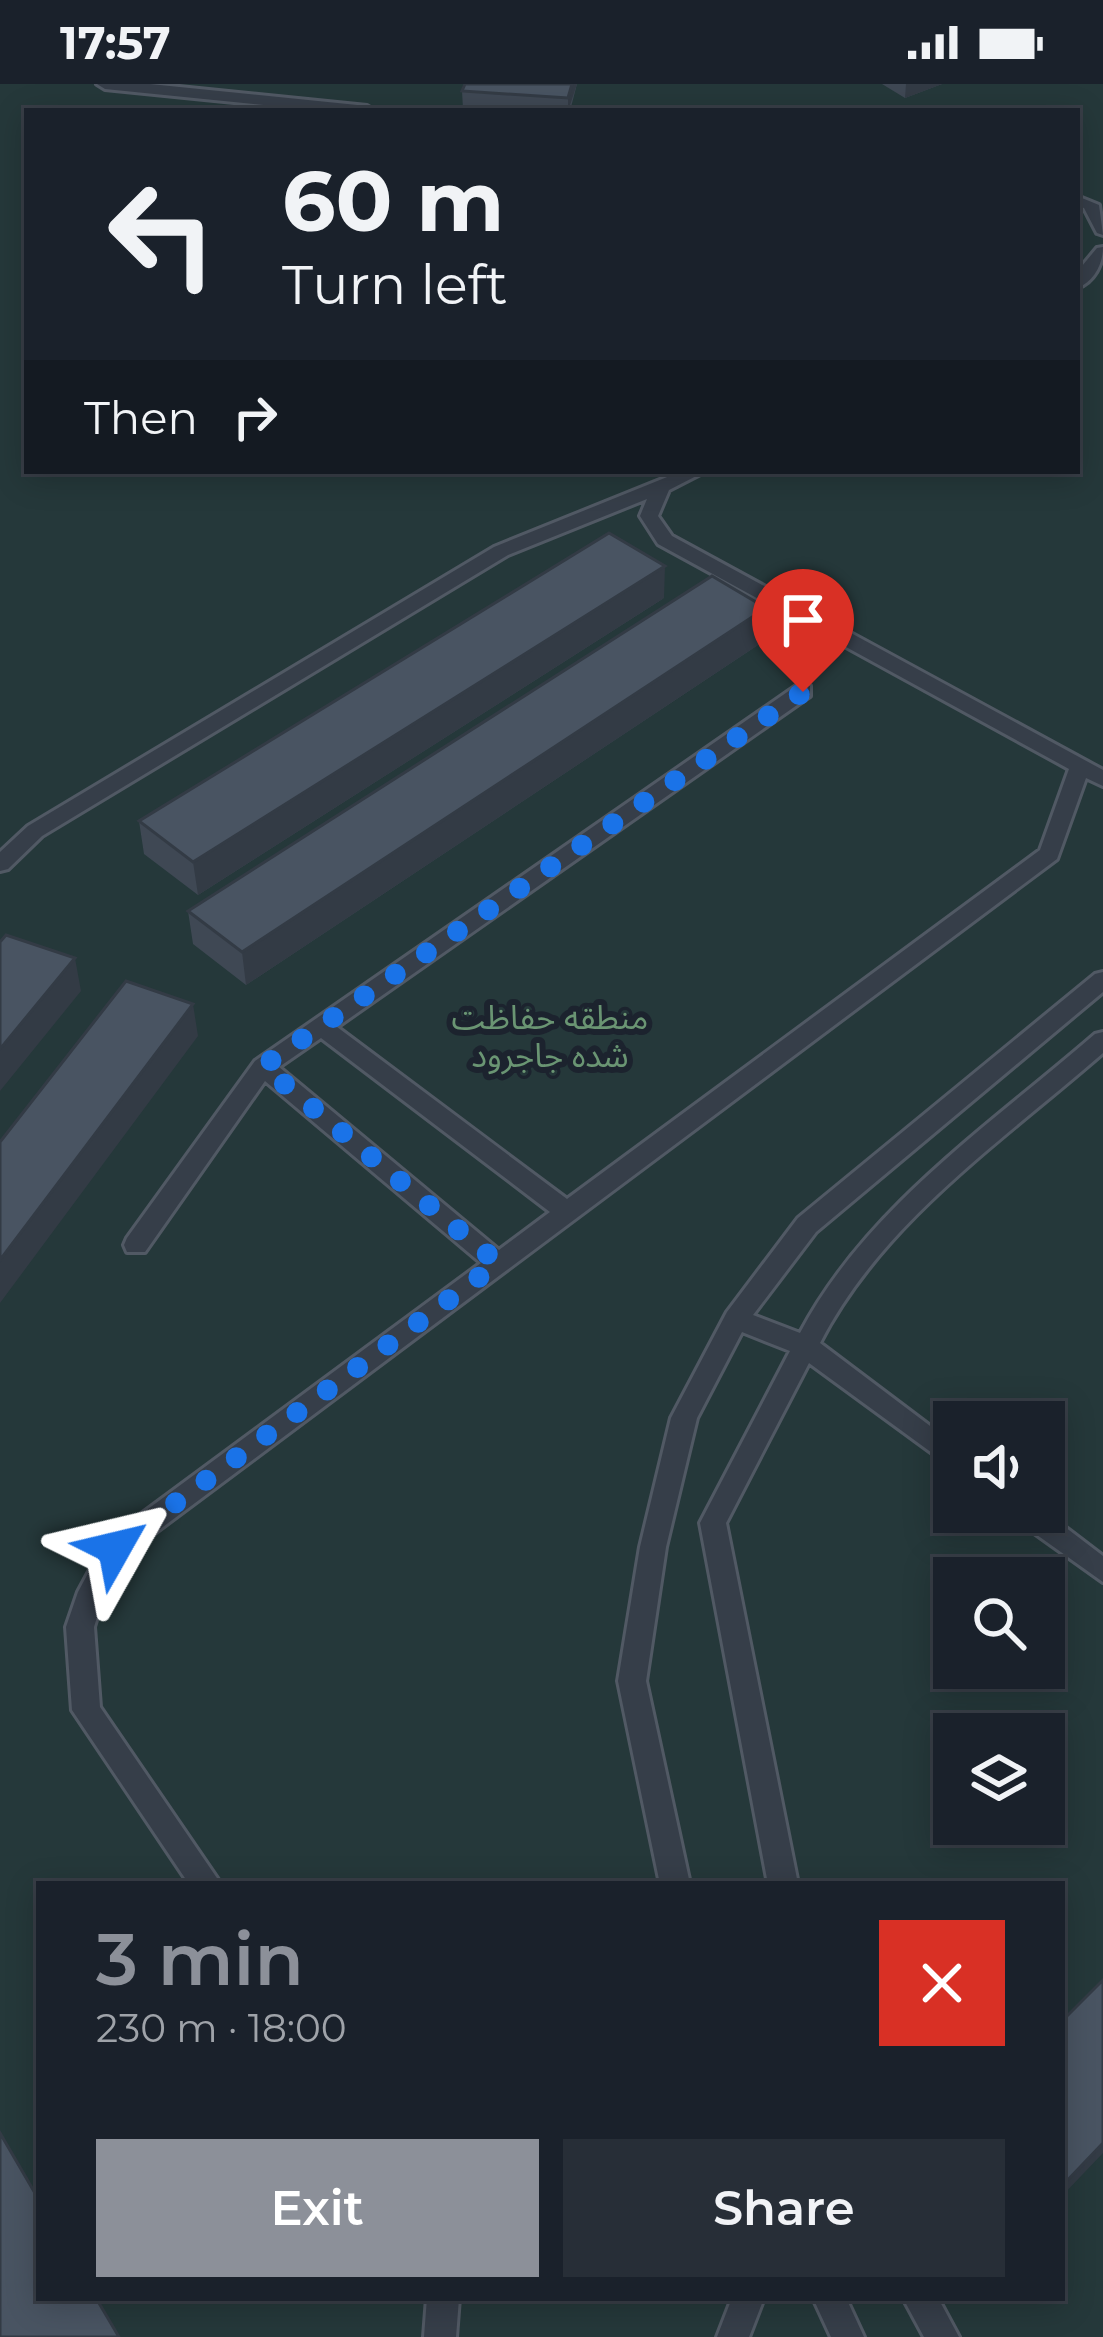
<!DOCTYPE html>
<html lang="en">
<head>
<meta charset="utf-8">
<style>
	body { margin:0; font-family:Montserrat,"Noto Sans Arabic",sans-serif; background:#272e37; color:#f1f3f6; height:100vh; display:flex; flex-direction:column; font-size:45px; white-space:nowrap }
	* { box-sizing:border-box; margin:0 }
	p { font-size:39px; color:#9fa3a9 }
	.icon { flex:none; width:66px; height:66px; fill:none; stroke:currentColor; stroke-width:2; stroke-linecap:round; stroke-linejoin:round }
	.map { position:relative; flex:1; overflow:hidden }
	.panel { position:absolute; left:36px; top:1797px; width:1029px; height:420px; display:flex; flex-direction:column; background:#1a212b; border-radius:0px; box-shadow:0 6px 30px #0003,0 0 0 3px #383e47 }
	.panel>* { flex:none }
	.guide { position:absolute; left:24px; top:24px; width:1056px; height:366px; border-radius:0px; box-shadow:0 6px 30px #0003,0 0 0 3px #383e47; background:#1a212b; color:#f1f3f6; overflow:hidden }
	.controls { position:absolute; left:933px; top:1317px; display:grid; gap:24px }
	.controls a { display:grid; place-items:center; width:132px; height:132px; border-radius:0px; background:#1a212b; box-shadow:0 6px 30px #0003,0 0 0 3px #383e47; font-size:60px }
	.pin { position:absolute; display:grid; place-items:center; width:102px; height:102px; color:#fff; margin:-123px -51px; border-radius:50% 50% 50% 0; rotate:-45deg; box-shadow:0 0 12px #0007 }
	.pin .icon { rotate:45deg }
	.me { position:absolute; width:132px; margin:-66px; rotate:53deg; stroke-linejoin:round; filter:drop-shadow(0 0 9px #0008) }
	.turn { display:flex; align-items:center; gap:42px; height:252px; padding:0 60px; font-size:54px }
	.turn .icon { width:156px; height:156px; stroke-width:2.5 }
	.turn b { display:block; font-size:84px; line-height:102px }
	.then { display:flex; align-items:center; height:114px; padding:0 60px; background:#0003; gap:24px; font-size:45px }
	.round { display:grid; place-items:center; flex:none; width:126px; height:126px; border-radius:0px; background:#272e37 }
	.summary { display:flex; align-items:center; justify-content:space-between; height:204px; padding:0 60px }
	h1 { font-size:72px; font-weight:600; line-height:90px; color:#8c9099 }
	.cta { display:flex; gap:24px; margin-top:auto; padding:24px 60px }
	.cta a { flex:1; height:138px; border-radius:0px; background:#8c9099; color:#fff; font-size:48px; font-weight:600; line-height:138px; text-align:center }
	.cta a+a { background:#272e37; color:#f1f3f6 }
	.status { display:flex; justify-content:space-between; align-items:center; height:84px; padding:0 60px; background:#1a212b; direction:ltr }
	.status svg { height:33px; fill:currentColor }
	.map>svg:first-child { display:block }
	.green { fill:#25383a; fill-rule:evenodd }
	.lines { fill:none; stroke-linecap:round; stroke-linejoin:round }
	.service-casing { stroke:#515964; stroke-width:6 }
	.service { fill:#363e49; fill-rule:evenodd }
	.wall { fill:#3f4854 }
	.shaded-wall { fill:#333b45 }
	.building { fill:#495462; stroke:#333b45; stroke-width:3 }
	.route { stroke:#1a73e8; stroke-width:21; stroke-dasharray:0 37.8 }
	.labels { text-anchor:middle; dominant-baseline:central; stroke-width:12; stroke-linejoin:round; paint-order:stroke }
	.park-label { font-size:33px; fill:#6a9573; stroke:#1c232e }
</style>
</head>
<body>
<div class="status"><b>17:57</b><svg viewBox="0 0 49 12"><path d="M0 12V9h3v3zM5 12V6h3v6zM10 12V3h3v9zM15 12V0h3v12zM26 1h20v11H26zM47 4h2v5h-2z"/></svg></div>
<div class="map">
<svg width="1103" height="2253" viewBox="0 0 1103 2253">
	<rect width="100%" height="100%" fill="#232c39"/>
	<path class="green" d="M 0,0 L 1103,0 L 1103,2253 L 0,2253 ZM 27,27 L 1077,27 L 1077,387 L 27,387 ZM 954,1338 L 1044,1338 L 1044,1428 L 954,1428 ZM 954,1494 L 1044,1494 L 1044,1584 L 954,1584 ZM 954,1650 L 1044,1650 L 1044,1740 L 954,1740 ZM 39,1800 L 1062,1800 L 1062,2214 L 39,2214 Z"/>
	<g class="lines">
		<g class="service-casing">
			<path id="service" d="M 97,0 L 150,0 L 367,22 L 375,27 L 322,27 L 105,5 Z
				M 1077,112 L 1099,121 L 1103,151 L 1097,149 L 1084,124 L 1077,122 Z
				M 1103,163 C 1103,180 1094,198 1077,204 L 1077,188 L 1097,164 Z
				M 682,387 L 706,387 L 669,406 L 658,432 L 672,452 L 1103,686 L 1103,702 L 1086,694 L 1057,775 L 124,1472 L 104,1510 L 94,1543 L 100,1623 L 221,1800 L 189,1800 L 72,1626 L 66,1543 L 78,1508 L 106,1456 L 481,1179 L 265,997 L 145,1168 L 127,1168 L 124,1161 L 127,1154 L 255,977 L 796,602 L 810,602 L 810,612 L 337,943 L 567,1115 L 1040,766 L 1069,685 L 658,460 L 640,432 L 647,415 L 508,471 L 42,752 L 8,785 L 0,787 L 0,768 L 28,742 L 494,463 ZM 321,954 L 550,1128 L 499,1166 L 279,983 Z
				M 1103,888 L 1103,908 L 816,1148 L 753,1231 L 800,1249 C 866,1124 990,1041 1095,950 L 1103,948 L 1103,969 C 1002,1057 882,1138 820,1259 L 954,1360 L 954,1385 L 809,1279 L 726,1439 L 798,1800 L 768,1800 L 700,1439 L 790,1267 L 742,1248 L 697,1334 L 666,1463 L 646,1597 L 690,1800 L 660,1800 L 618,1597 L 640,1463 L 671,1334 L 727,1228 L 798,1134 L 1095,890 Z
				M 1044,1427 L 1103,1472 L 1103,1498 L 1016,1436 L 1012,1428 Z
				M 427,2214 L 459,2214 L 456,2253 L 424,2253 Z
				M 732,2214 L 764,2214 L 749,2253 L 717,2253 Z
				M 813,2214 L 846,2214 L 864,2253 L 831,2253 Z
				M 903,2214 L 938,2214 L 959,2253 L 924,2253 Z"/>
		</g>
		<use href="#service" class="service"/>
	</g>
	<path class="wall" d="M 577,0 L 570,27 L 463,25 L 462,7 Z
		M 882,0 L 942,0 L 905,14 Z
		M 664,514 L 198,811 L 144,770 L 139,737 Z
		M 764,557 L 246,901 L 193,860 L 188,827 Z"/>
	<path class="shaded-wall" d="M 572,0 L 577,0 L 568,27 L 568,14 Z
		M 906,0 L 942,0 L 905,14 Z
		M 665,482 L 664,514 L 198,811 L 193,778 Z
		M 766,524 L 764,557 L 246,901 L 242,868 Z
		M 75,874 L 81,907 L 0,1007 L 0,965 Z
		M 193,920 L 198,952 L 0,1219 L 0,1176 Z
		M 1103,2059 L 1103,2069 L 1062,2112 L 1062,2102 Z"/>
	<path class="building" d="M 465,0 L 572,0 L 568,14 L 462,7 Z
		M 609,449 L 665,482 L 193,778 L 139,737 Z
		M 712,492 L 766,524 L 242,868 L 188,827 Z
		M 6,851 L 75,874 L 0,965 L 0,858 Z
		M 126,897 L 193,920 L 0,1176 L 0,1058 Z
		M 1103,1896 L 1103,2059 L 1062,2102 L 1062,1937 Z
		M 0,2049 L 39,2116 L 39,2214 L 96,2214 L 119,2253 L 0,2253 Z"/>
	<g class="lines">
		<path class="route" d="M 115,1464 L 498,1179 L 263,982 L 803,608"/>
	</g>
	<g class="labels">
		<g class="park-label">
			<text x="550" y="933">منطقه حفاظت<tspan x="550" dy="38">شده جاجرود</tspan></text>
		</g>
	</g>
</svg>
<div class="controls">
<a><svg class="icon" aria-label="sound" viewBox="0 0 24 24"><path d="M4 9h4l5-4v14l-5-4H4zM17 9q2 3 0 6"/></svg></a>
<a><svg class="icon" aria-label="search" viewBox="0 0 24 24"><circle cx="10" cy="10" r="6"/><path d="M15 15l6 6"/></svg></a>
<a><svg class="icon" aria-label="layers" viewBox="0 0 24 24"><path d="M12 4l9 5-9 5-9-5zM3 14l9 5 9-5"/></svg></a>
</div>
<div class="pin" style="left:803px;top:608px;background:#d93025"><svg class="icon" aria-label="arrive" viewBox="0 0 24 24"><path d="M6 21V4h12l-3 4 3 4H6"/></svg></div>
<svg class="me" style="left:115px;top:1464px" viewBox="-20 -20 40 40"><path d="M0-17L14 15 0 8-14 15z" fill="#1a73e8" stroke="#fff" stroke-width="4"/></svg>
<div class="guide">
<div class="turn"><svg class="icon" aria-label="left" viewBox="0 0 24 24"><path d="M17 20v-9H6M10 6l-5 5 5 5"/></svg><div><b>60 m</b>Turn left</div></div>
<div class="then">Then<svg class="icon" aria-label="right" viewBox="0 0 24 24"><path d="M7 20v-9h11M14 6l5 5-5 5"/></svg></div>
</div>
<section class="panel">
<div class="summary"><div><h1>3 min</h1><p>230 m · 18:00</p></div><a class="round" style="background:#d93025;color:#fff"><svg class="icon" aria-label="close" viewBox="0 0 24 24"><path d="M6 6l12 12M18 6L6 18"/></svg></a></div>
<div class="cta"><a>Exit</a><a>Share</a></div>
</section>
</div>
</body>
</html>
